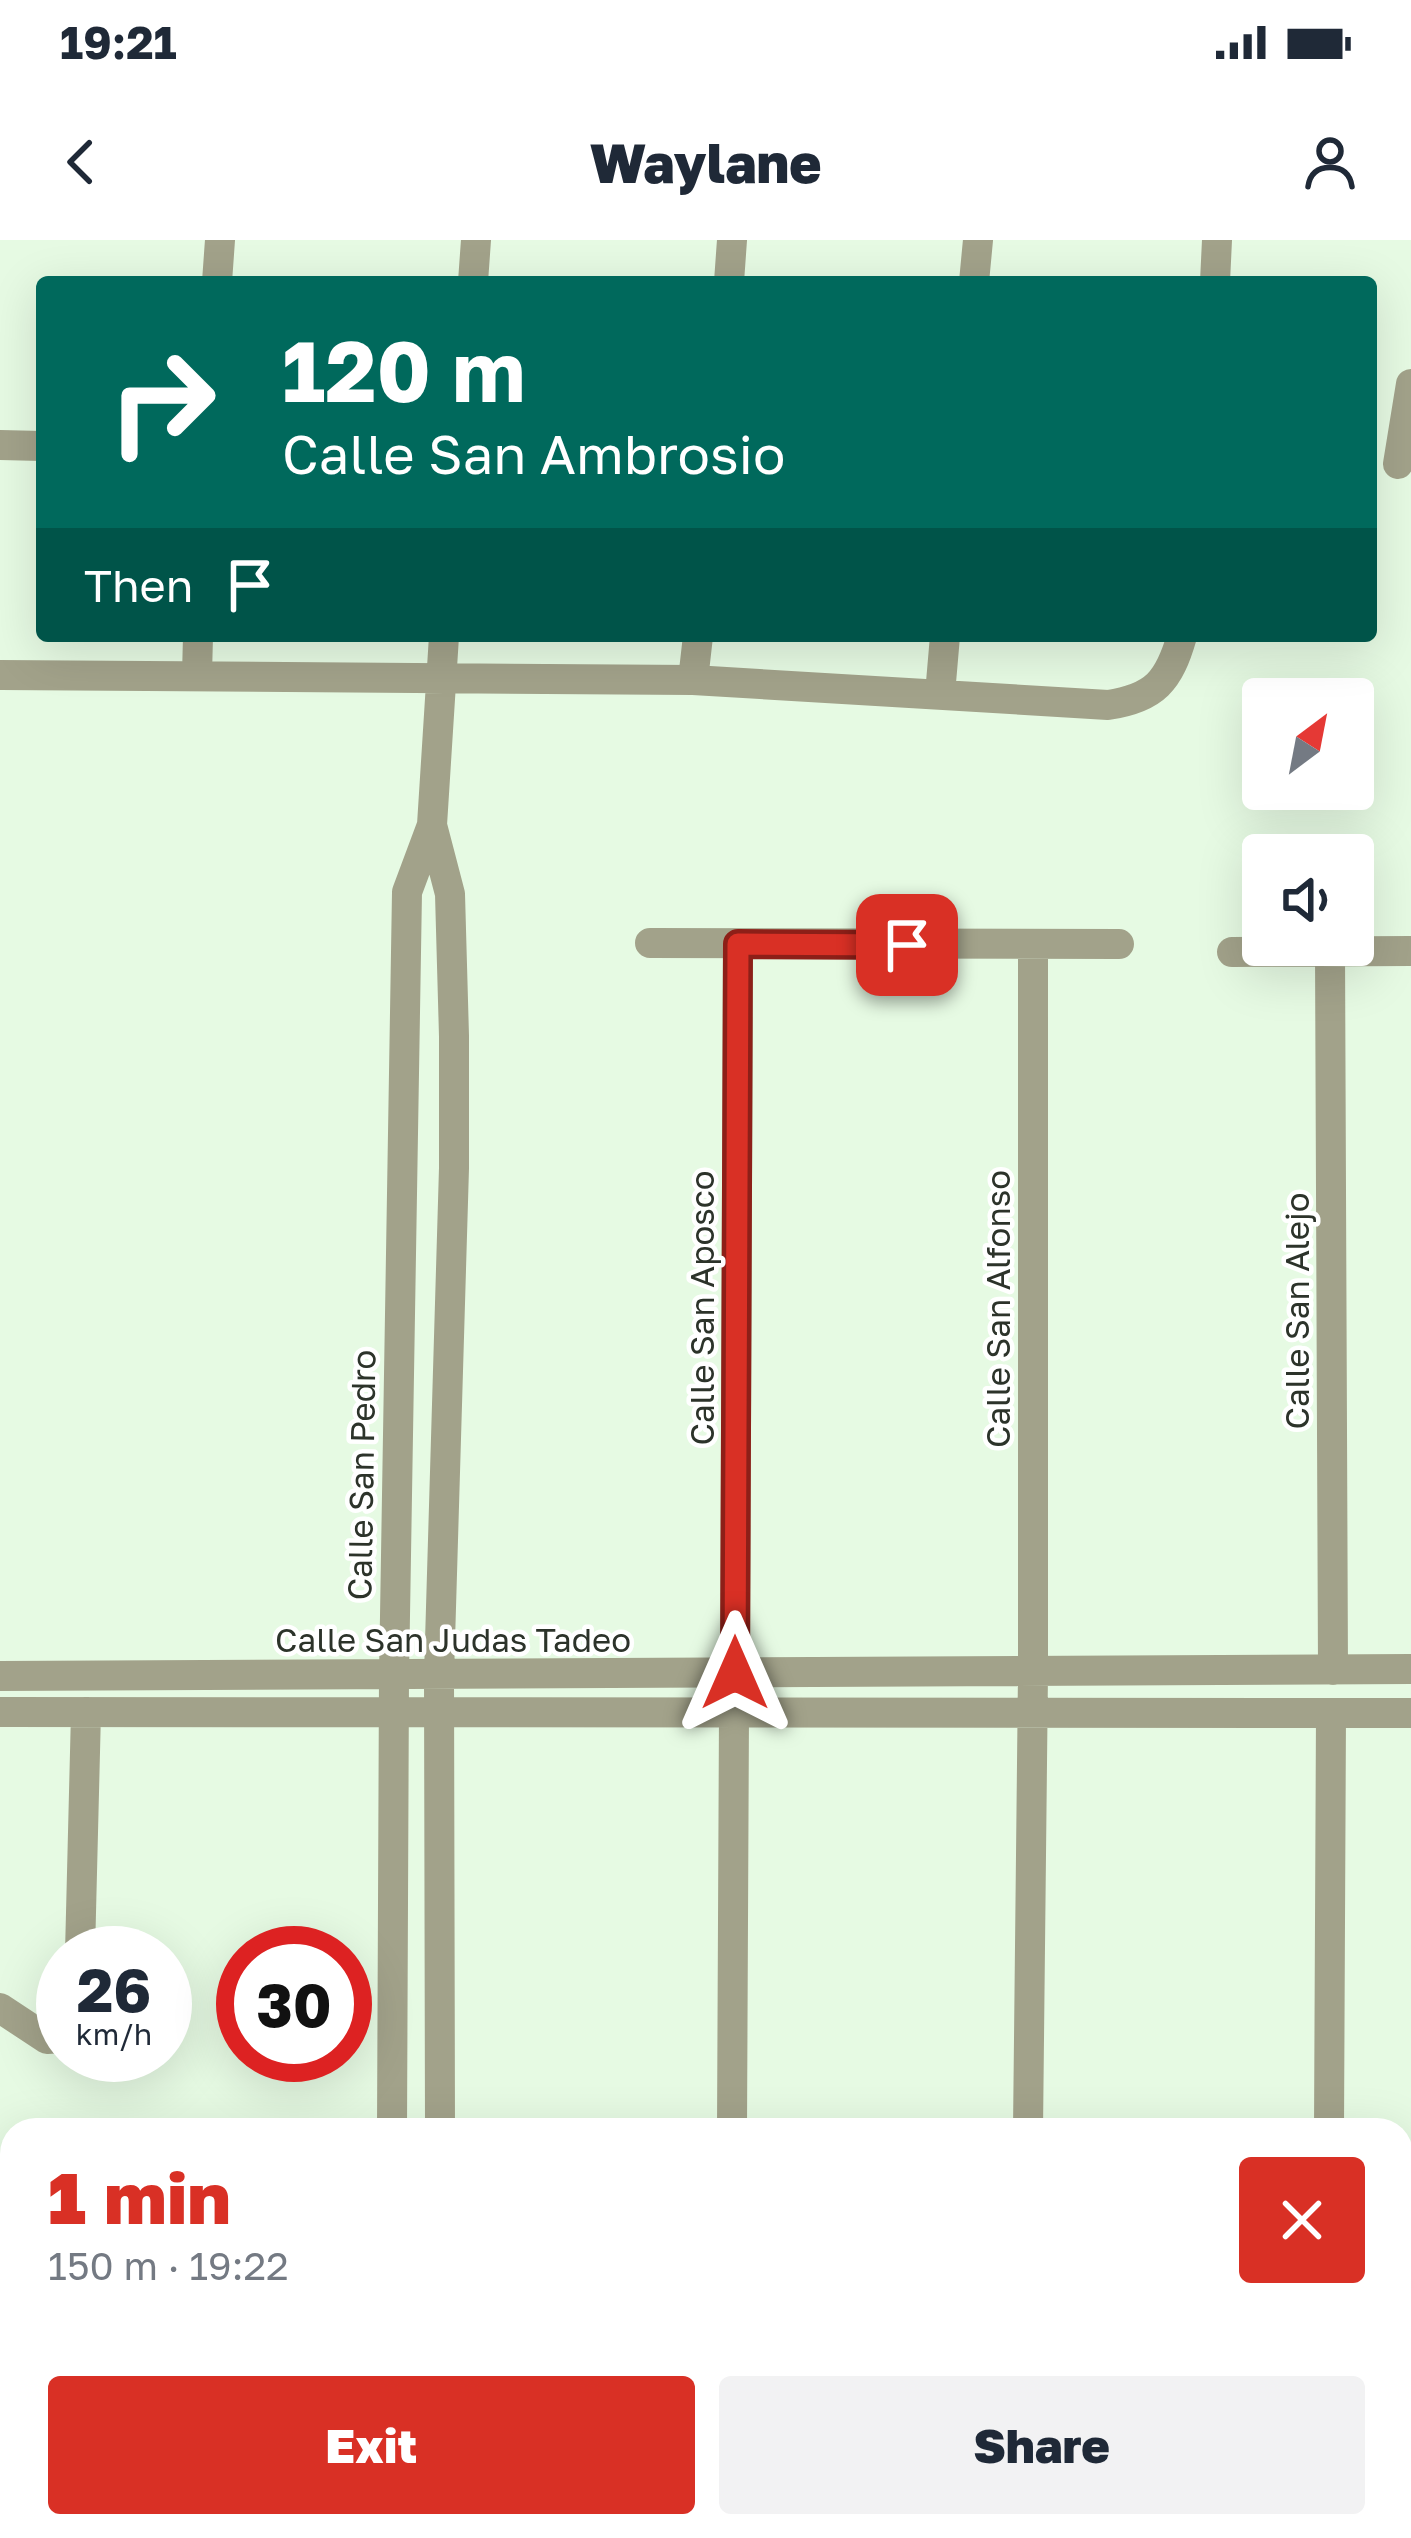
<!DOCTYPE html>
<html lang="en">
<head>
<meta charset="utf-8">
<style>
	body { margin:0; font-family:"Golos Text",sans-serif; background:#f2f2f3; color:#1f2937; height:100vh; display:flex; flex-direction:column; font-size:45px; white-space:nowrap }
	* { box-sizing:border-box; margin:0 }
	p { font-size:39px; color:#747a83 }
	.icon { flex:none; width:66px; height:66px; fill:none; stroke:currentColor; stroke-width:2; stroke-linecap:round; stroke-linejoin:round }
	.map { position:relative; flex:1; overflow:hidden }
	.drawer { position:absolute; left:0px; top:1878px; width:1413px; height:420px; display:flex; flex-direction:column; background:#fff; border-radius:36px 36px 0 0; box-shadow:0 12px 48px #0002 }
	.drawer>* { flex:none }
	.banner { position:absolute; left:36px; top:36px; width:1341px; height:366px; border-radius:12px; box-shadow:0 12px 48px #0002; background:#00695c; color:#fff; overflow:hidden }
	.needle { width:78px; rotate:32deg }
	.controls { position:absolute; left:1242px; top:438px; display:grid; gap:24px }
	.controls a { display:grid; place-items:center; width:132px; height:132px; border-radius:12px; background:#fff; box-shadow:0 12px 48px #0002; font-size:60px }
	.speed { position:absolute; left:36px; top:1686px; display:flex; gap:24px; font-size:60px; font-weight:700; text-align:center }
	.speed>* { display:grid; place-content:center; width:156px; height:156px; border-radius:50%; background:#fff; box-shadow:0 12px 48px #0002; line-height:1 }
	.speed small { font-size:30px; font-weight:400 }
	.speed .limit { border:18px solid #d22; background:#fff; color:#111 }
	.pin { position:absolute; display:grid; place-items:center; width:102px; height:102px; color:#fff; margin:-51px; border-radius:24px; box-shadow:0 6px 18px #0006 }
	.me { position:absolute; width:132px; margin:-66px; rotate:0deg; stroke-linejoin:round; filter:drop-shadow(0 0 9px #0008) }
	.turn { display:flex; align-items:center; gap:42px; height:252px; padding:0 48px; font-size:54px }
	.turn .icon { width:156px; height:156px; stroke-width:2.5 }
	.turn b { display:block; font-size:84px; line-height:102px }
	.then { display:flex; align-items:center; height:114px; padding:0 48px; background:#0003; gap:24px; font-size:45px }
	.round { display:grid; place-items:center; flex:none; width:126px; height:126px; border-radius:12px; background:#f2f2f3 }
	.overview { display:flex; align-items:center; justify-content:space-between; height:204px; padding:0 48px }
	h1 { font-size:72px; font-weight:800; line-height:90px; color:#d93025 }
	.button { display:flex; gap:24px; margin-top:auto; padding:24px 48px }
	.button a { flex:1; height:138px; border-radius:12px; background:#d93025; color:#fff; font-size:48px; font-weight:800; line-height:138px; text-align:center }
	.button a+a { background:#f2f2f3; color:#1f2937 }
	.status { display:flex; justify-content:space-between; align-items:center; height:84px; padding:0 60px; background:#fff; direction:ltr }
	.status svg { height:33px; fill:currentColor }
	header { display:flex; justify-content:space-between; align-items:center; height:156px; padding:0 48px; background:#fff; font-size:54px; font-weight:800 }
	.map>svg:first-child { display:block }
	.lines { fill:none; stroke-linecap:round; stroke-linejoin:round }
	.minor { stroke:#a2a28a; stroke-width:30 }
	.route-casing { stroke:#8d1f18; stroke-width:30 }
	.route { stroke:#d93025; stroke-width:21 }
	.labels { text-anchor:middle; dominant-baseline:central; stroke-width:9; stroke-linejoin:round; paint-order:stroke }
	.street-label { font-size:33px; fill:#2c332a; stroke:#fff }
</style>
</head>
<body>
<div class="status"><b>19:21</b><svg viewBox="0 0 49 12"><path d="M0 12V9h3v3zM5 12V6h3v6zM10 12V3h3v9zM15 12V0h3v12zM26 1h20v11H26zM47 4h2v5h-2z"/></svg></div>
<header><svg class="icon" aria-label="back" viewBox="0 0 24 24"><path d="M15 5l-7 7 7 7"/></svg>Waylane<svg class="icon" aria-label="person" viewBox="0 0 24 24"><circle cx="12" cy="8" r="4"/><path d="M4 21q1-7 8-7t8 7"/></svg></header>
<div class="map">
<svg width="1411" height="2298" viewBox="0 0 1411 2298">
	<rect width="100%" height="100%" fill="#e6fae3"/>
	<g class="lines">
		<path class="minor" d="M 217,42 L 220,0
			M 473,42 L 476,0
			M 729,42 L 732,0
			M 974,42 L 978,0
			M 1215,42 L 1217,0
			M 0,205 L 42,206
			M 1398,224 L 1411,144
			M 0,435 L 693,440 L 1108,465 C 1155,458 1169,441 1182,396
			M 197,435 L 198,396
			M 693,440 L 698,396
			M 940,454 L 945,396
			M 432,585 L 450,654 L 454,796 L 454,928 L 439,1435 L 440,1890
			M 650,703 L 1119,704
			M 1330,711 L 1333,1430
			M 1232,712 L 1411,711
			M 735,1433 L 738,704
			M 0,1436 L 1411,1429
			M 0,1472 L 1411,1473
			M 80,1713 L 86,1472
			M 0,1768 L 47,1799 L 63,1798
			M 392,1890 L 394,1436 L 407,652 L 432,585 L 444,396
			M 732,1890 L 734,1472
			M 1028,1890 L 1033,1432 L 1033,706
			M 1329,1890 L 1331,1473
			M 1401,2200 L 1411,2200
			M 390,2286 L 391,2298
			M 440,2286 L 440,2298"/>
	</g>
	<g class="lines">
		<g class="route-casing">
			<path id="route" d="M 735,1433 L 738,704 L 907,705"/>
		</g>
		<use href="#route" class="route"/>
	</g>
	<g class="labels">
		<g class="street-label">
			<text transform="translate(701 1068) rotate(-90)">Calle San Aposco</text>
			<text transform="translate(997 1069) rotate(-90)">Calle San Alfonso</text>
			<text transform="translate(1296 1071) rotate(-90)">Calle San Alejo</text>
			<text transform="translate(361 1235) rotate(-89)">Calle San Pedro</text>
			<text x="453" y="1399">Calle San Judas Tadeo</text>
		</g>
	</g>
</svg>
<div class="controls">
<a><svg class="needle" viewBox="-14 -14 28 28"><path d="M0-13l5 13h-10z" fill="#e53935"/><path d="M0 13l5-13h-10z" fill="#747a83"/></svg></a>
<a><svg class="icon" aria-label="sound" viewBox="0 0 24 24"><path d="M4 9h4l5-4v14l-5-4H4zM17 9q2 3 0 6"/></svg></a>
</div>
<div class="speed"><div>26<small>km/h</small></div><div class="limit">30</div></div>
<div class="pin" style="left:907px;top:705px;background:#d93025"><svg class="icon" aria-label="arrive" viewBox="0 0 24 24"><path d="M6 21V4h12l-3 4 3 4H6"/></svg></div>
<svg class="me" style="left:735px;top:1433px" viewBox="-20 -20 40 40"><path d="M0-17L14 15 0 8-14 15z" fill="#d93025" stroke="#fff" stroke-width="4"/></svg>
<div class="banner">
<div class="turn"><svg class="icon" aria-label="right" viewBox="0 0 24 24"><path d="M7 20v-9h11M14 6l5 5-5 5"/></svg><div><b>120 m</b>Calle San Ambrosio</div></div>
<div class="then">Then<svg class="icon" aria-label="arrive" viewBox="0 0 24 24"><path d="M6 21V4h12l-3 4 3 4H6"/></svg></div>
</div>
<section class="drawer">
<div class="overview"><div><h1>1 min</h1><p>150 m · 19:22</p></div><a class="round" style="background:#d93025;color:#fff"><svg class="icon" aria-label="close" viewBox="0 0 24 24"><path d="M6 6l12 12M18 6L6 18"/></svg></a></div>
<div class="button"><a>Exit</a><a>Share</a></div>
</section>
</div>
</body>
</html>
